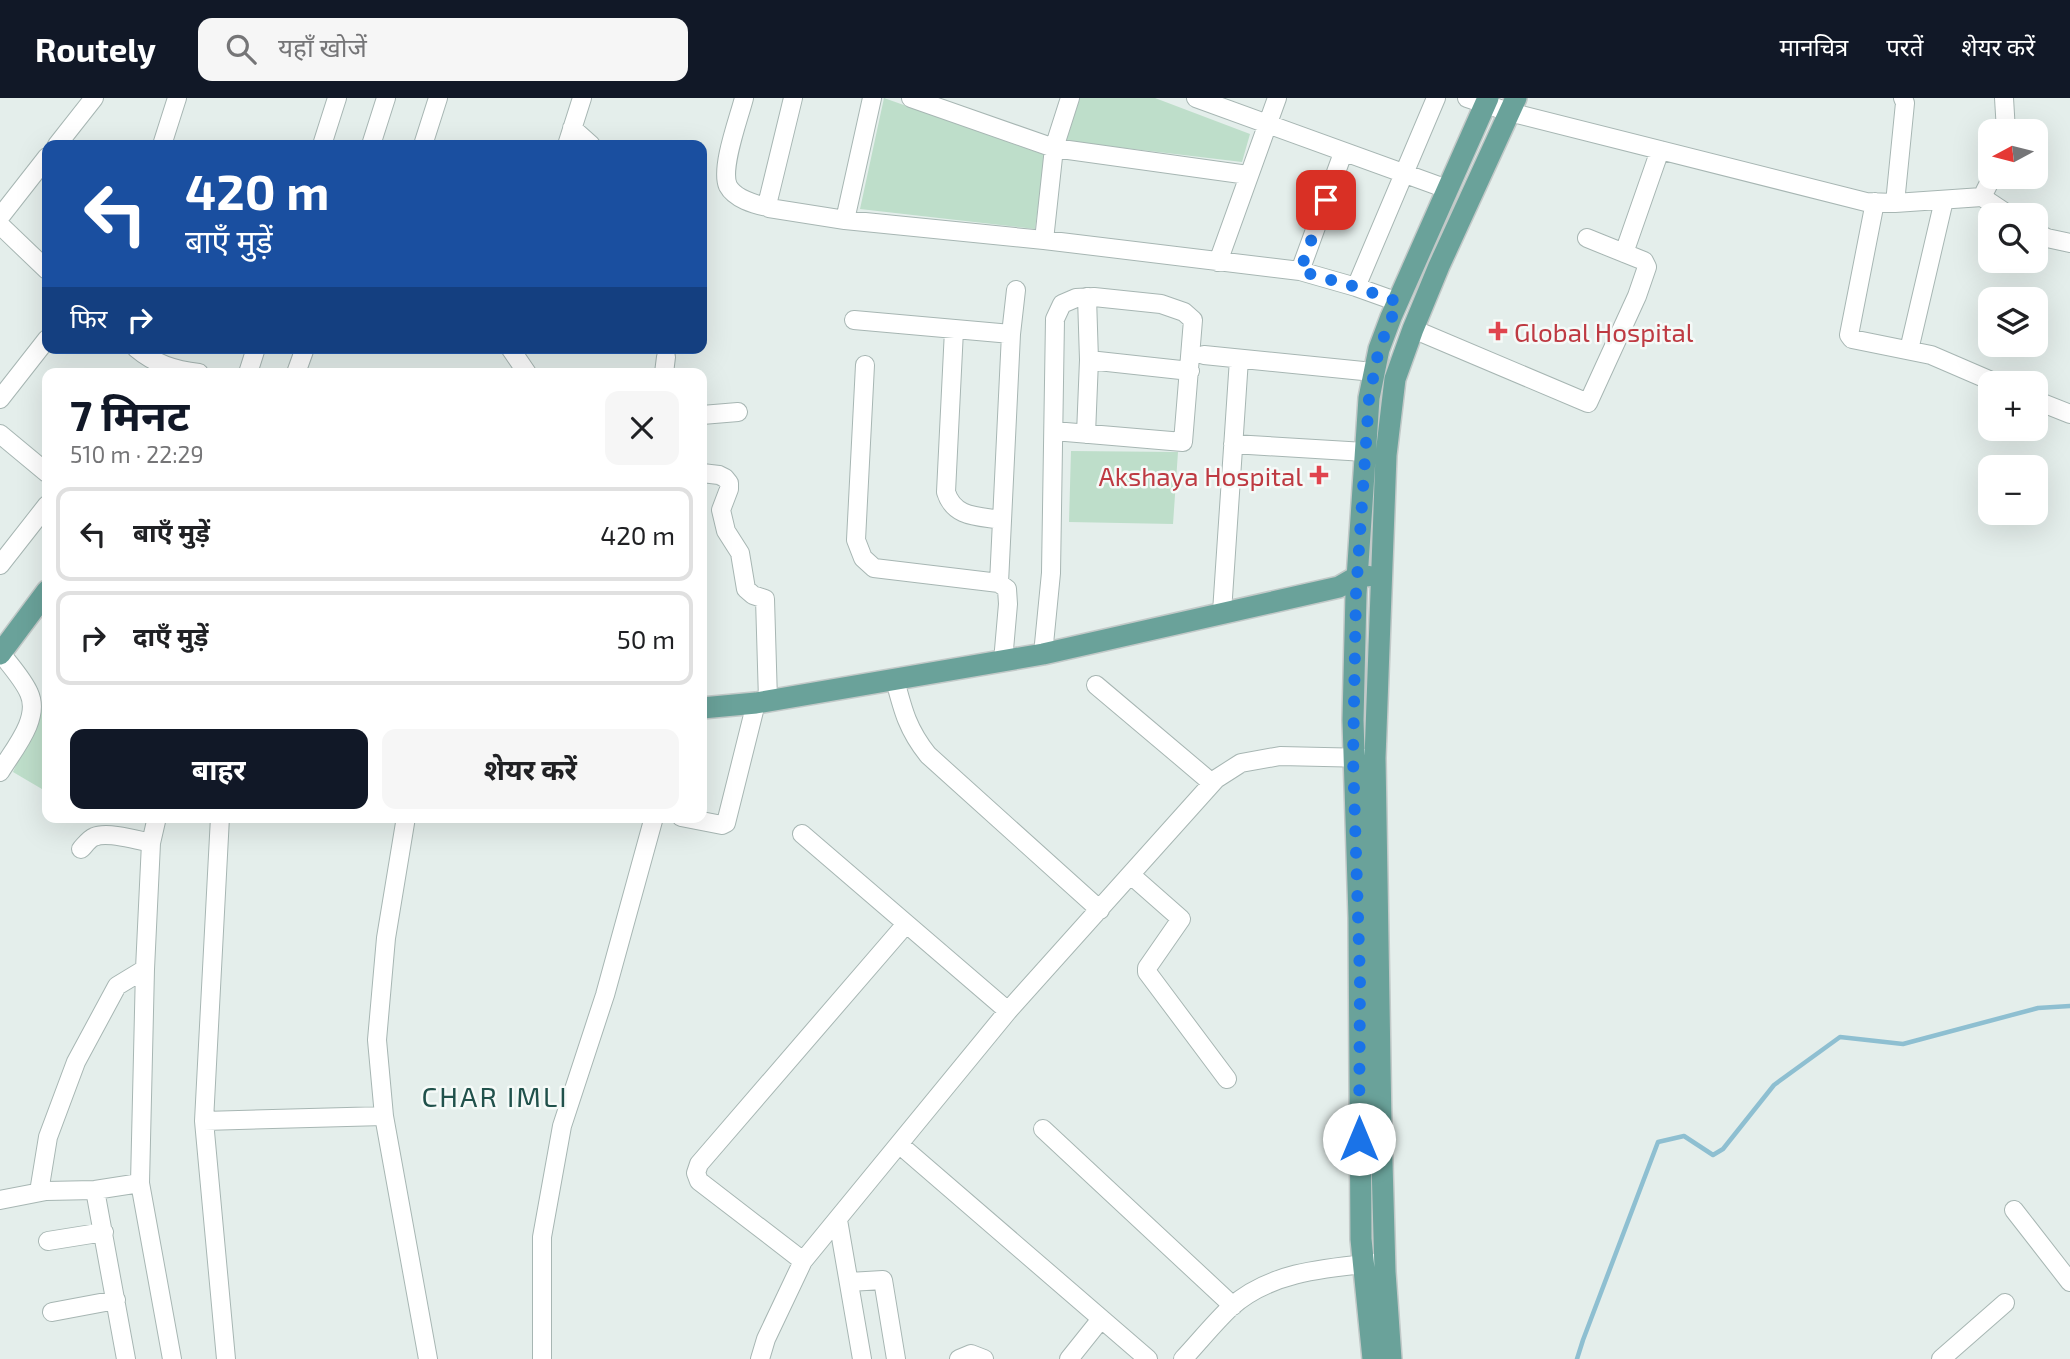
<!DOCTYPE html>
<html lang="hi">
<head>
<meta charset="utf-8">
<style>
	body { margin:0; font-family:"Exo 2","Noto Sans Devanagari",sans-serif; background:#f6f6f6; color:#202124; height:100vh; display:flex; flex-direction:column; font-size:26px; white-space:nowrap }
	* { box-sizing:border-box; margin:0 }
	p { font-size:23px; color:#757577 }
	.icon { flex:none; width:38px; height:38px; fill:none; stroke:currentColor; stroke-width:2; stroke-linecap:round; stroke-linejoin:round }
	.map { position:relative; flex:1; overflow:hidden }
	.drawer { position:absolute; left:42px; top:270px; width:665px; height:455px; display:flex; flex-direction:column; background:#fff; border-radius:14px; box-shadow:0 7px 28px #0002 }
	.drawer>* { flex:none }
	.guide { position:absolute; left:42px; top:42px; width:665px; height:214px; border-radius:14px; box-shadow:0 7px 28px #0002; background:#1a4fa0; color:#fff; overflow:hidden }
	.needle { width:46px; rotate:263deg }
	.fabs { position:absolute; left:1978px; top:21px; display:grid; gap:14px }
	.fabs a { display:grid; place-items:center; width:70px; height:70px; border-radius:14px; background:#fff; box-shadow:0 7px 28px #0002; font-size:35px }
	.pin { position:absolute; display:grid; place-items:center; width:60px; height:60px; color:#fff; margin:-30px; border-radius:14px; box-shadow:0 4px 10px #0006 }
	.me { position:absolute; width:77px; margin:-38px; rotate:0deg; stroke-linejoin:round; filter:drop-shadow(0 0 5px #0008) }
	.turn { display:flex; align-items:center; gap:24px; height:147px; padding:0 28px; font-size:32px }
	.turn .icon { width:91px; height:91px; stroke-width:2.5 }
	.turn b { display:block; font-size:49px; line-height:60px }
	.then { display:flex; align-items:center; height:66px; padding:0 28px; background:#0003; gap:14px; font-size:26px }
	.round { display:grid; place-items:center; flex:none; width:74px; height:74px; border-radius:14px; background:#f6f6f6 }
	.head { display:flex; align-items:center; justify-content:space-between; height:119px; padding:0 28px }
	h1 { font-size:42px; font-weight:700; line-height:52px; color:#111827 }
	.primary-button { display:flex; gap:14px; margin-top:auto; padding:14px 28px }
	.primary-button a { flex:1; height:80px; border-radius:14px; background:#111827; color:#fff; font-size:28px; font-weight:700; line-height:80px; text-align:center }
	.primary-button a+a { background:#f6f6f6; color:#202124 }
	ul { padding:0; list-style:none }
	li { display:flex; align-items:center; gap:21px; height:94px; margin:0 14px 10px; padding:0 14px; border:4px solid #e0e0e0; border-radius:14px }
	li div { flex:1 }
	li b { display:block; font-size:26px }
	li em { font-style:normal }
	header { display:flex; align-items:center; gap:42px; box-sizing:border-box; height:98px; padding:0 35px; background:#111827; color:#fff }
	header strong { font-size:33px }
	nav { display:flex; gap:38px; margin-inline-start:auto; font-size:24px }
	.search { width:490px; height:63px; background:#f6f6f6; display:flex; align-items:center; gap:18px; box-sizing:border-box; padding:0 24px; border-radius:14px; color:#757577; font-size:26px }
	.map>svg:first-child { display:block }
	.green { fill:#bedeca }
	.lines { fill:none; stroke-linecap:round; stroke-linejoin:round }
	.stream { stroke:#8ebfd1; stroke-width:4.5 }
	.minor-casing { stroke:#a7b6b3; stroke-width:20 }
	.major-casing { stroke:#c2c9c8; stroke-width:24 }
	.minor { stroke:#fff; stroke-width:18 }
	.major { stroke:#6aa29a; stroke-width:21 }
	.route { stroke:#1a73e8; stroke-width:12; stroke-dasharray:0 21.6 }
	.health-dot { fill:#e0444e; stroke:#f5faf8; stroke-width:2.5 }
	.labels { text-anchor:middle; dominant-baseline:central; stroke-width:5; stroke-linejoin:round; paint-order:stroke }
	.health-label { font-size:26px; fill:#be3a42; stroke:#f5faf8; text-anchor:start }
	.neighbourhood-label { font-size:28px; letter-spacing:2px; fill:#20514b; stroke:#f5faf8 }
</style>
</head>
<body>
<header>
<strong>Routely</strong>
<div class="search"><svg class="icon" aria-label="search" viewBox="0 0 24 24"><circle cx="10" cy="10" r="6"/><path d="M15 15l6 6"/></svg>यहाँ खोजें</div>
<nav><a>मानचित्र</a><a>परतें</a><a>शेयर करें</a></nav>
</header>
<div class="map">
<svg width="2070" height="1261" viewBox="0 0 2070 1261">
	<rect width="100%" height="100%" fill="#e4eeeb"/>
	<path class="green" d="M 884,0 L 1045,57 L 1035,131 L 860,111 Z
		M 1080,0 L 1155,0 L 1250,36 L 1242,64 L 1066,43 Z
		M 1071,353 L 1178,354 L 1173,426 L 1069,424 Z
		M 47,598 L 47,694 L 13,674 Z"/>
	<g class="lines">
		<path class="stream" d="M 1577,1261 L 1583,1242 L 1658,1044 L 1684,1038 L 1713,1057 L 1723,1051 L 1774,987 L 1840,939 L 1903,946 L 2038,910 L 2070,908"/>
		<g class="minor-casing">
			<path id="minor" d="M 744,0 C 739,20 720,70 728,88 C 735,101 754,106 767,109
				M 793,0 L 767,107 L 769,110 L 845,122 L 1044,142 L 1300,173 L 1356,189 L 1398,204
				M 911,0 L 1054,50 L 1248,77
				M 1196,0 L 1447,91
				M 1467,0 L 1509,14 L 1866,104 L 1895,105 L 1982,99 L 2009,117
				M 2004,0 L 2006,33
				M 572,30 L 591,47
				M 57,47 L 94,0
				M 162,47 L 177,0
				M 322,47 L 337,0
				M 371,47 L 386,0
				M 423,47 L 438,0
				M 567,47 L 582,0
				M 1982,99 L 1992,79
				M 1875,104 L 1849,237 L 1852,241 L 1931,257 L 1996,285
				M 1895,105 L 1905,5 L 1903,0
				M 0,119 L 47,59
				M 845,122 L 872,0
				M 0,127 L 47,172
				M 2035,134 L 2047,140 L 2070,145
				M 1044,142 L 1054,50 L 1070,0
				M 1624,155 L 1660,52
				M 1218,164 L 1277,0
				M 1300,173 L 1343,55
				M 1356,189 L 1436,0
				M 854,222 L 1011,236
				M 1413,231 L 1588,305 L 1637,198 L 1647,169 L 1644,163 L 1587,140
				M 954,232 L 946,394 C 954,420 978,418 1002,422
				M 136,250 C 155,266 174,272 199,275
				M 510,250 L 527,275
				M 1909,252 L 1944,102
				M 1204,257 L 1373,274
				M 1089,262 L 1190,273
				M 865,267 L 856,442 L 863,460 L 874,470 L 999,485 L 1007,491 L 1008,506 L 1003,563
				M 248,275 L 256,250
				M 296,275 L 305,250
				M 664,275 L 666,259
				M 0,301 L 47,241
				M 2035,302 L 2070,316
				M 702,317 L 738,314
				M 0,336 L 47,375
				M 1086,336 L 1089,262 L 1087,199
				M 1233,346 L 1365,354
				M 702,375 L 719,377 L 725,380 L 729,385 L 729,391 L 721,412 L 726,433 L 740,455 L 746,491 L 753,497 L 765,501 L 768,602
				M 0,467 L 47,407
				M 999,485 L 1011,236 L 1016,192
				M 1222,514 L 1239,261
				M 0,554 C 9,566 23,581 29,595 C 41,621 13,652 0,674
				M 1043,556 L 1051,475 L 1055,221 L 1062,206 L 1076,200 L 1094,199 L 1161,206 L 1184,214 L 1193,222 L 1183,344 L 1054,333
				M 895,582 C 903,613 908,632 928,657 L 1100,812
				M 1096,587 L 1212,685
				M 157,719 L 151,745 L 145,871 L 140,1085 L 172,1261
				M 220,719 L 204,1023 L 226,1261
				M 406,719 L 386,840 L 377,942 L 384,1018 L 428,1261
				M 681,719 L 722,727 L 726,725 L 756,605
				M 802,736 L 1008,913
				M 81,751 C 85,747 89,741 94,739 C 107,733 137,742 151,745
				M 1131,777 L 1181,821 L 1147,870 L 1147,874 L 1227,981
				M 204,1023 L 384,1018
				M 1043,1031 L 1233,1208
				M 900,1047 L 1148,1261
				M 95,1092 L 126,1261
				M 39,1094 L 48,1039 L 76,964 L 117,888 L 145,871
				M 0,1102 L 46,1093 L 95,1092 L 140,1085
				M 2014,1112 L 2070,1184
				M 838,1122 L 862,1261
				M 48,1143 L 104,1134
				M 803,1163 L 699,1083 L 696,1075 L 699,1066 L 906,826
				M 849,1184 L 883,1182 L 896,1261
				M 52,1214 L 116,1202
				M 542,1261 L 542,1139 L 562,1028 L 605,897 L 654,719
				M 760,1261 L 766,1241 L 803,1163 L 1008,913 L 1216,681 L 1241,665 L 1280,658 L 1368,660
				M 959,1261 L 971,1256 L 984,1261
				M 1069,1261 L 1101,1221
				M 1183,1261 C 1199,1244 1214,1225 1231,1209 C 1270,1174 1325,1170 1375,1165
				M 1941,1261 L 2005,1205"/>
		</g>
		<g class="major-casing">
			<path id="major" d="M 0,556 L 47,493
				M 702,610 L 756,605 L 1043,556 L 1339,489 L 1358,478 L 1367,478
				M 1373,1261 L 1361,1141 L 1359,820 L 1353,622 L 1356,496 L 1369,300 L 1379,251 L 1391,219 L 1488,0
				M 1391,1261 L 1385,1174 L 1381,1028 L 1375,660 L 1386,357 L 1395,281 L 1413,231 L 1439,168 L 1516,0"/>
		</g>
		<use href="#minor" class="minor"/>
		<use href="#major" class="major"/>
	</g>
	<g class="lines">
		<path class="route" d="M 1326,102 L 1300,173 L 1356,189 L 1398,204 L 1379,251 L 1369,300 L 1356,496 L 1353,660 L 1360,881 L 1359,1041"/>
	</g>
	<g class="health-dot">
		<path d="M1494.5 222.5h7v7h7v7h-7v7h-7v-7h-7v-7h7z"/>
		<path d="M1315.5 366.5h7v7h7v7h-7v7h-7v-7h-7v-7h7z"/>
	</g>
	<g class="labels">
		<g class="health-label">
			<text x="1514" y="233">Global Hospital</text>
			<text x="1303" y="377" text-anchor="end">Akshaya Hospital</text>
		</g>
		<g class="neighbourhood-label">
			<text x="495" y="998">CHAR IMLI</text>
		</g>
	</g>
</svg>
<div class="fabs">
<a><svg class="needle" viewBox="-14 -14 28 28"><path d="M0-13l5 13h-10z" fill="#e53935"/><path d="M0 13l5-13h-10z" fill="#757577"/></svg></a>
<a><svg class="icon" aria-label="search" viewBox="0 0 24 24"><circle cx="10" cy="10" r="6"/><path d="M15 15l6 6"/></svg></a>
<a><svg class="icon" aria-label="layers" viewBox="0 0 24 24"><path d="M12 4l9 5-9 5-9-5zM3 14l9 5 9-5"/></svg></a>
<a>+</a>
<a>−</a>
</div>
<div class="pin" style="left:1326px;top:102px;background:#d93025"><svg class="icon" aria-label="arrive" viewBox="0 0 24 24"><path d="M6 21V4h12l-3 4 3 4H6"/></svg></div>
<svg class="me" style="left:1359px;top:1041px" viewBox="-20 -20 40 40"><circle r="19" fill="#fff"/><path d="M0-13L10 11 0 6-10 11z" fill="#1a73e8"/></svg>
<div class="guide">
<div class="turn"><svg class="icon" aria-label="left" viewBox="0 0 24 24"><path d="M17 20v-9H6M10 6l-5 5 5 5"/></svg><div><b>420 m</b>बाएँ मुड़ें</div></div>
<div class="then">फिर<svg class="icon" aria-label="right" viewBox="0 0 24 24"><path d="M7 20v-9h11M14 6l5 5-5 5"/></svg></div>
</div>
<section class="drawer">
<div class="head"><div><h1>7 मिनट</h1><p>510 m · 22:29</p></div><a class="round"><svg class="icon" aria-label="close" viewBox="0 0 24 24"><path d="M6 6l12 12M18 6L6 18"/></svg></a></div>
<ul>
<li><svg class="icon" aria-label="left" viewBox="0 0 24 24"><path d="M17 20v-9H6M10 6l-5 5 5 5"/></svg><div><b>बाएँ मुड़ें</b></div><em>420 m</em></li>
<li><svg class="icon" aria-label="right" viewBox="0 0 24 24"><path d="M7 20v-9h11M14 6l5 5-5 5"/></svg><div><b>दाएँ मुड़ें</b></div><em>50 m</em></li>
</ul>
<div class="primary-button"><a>बाहर</a><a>शेयर करें</a></div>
</section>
</div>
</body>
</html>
